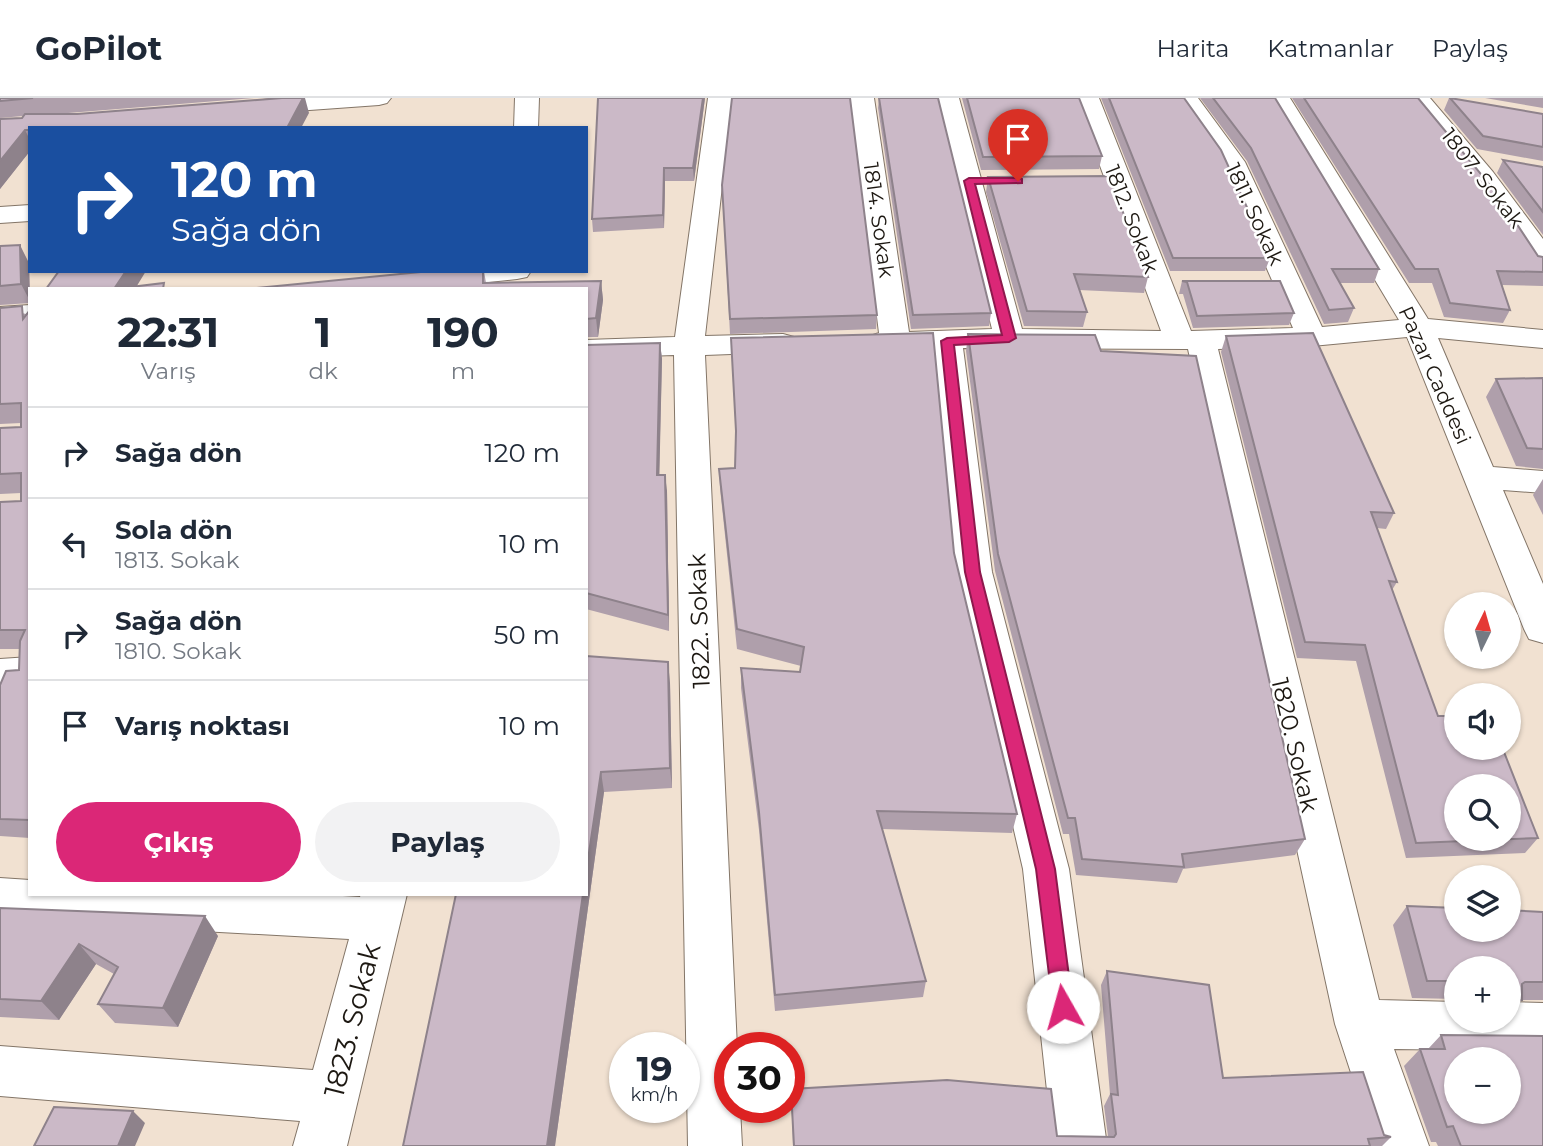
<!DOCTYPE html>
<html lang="tr">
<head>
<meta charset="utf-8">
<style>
	body { margin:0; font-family:Montserrat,sans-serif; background:#f2f2f3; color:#1f2937; height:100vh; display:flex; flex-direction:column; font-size:26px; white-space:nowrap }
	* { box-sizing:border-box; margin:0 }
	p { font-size:23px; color:#747a83 }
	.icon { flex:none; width:38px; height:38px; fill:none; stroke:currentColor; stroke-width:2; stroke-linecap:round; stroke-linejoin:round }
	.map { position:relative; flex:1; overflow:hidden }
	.sheet { position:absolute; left:28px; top:189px; width:560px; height:609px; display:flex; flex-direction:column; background:#fff; border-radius:0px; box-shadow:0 2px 5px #0004 }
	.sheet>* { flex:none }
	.banner { position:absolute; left:28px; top:28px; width:560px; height:147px; border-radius:0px; box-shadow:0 2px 5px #0004; background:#1a4fa0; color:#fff; overflow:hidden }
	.needle { width:46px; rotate:5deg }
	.controls { position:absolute; left:1444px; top:494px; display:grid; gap:14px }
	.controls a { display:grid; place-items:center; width:77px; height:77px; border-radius:50%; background:#fff; box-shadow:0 2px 5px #0004; font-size:35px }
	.speed { position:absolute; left:609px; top:934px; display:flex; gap:14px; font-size:35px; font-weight:700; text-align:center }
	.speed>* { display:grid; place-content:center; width:91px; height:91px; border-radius:50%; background:#fff; box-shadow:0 2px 5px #0004; line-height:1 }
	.speed small { font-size:18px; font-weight:400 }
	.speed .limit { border:10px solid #d22; background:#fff; color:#111 }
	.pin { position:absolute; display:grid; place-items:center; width:60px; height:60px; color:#fff; margin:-72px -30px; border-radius:50% 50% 50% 0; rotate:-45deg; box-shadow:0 0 7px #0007 }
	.pin .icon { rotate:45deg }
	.me { position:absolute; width:77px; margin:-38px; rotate:353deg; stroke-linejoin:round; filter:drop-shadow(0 0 5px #0008) }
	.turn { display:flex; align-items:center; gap:24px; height:147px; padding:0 28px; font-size:32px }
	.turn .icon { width:91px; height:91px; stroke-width:2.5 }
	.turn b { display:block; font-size:49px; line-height:60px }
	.eta { display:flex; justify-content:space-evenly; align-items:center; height:119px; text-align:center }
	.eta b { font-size:42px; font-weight:700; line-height:49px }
	.cta { display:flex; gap:14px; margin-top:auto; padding:14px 28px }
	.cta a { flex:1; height:80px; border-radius:42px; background:#db2777; color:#fff; font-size:28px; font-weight:700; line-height:80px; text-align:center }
	.cta a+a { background:#f2f2f3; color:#1f2937 }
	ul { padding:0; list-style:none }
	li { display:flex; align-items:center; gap:21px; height:91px; padding:0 28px; border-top:2px solid #e0e1e3 }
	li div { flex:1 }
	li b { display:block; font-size:26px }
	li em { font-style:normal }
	header { display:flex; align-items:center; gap:42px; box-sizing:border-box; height:98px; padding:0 35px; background:#fff; border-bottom:2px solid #e0e1e3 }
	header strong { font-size:33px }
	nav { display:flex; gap:38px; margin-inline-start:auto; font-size:24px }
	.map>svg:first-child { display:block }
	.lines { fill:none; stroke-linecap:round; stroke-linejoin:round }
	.street-casing { stroke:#837567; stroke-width:2 }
	.street { fill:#fff; fill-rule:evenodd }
	.wall { fill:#af9fab }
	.shaded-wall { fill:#8e828b }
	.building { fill:#cbb9c7; stroke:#8e828b; stroke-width:2; fill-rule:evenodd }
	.route { fill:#db2777; stroke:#8e194d; stroke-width:2 }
	.labels { text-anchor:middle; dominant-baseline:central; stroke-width:5; stroke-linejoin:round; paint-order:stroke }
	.far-street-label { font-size:21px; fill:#1d1812; stroke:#fff }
	.street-label { font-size:24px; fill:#1d1812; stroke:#fff }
	.near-street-label { font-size:28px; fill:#1d1812; stroke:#fff }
</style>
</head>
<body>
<header>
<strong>GoPilot</strong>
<nav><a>Harita</a><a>Katmanlar</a><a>Paylaş</a></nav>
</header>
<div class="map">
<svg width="1543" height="1048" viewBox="0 0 1543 1048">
	<rect width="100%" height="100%" fill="#f1e1d1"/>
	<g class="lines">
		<g class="street-casing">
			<path id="street" d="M 281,0 L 391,0 L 387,5 L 379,7 L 253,16 L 245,14 L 241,9 L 245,4 Z
				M 515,0 L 539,0 L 538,30 L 514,30 Z
				M 708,0 L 732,0 L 705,238 L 783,236 L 794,239 L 798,245 L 794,251 L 783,254 L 705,257 L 737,950 L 730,950 L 730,1010 L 740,1010 L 742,1048 L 688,1048 L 674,257 L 586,260 L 586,242 L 675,239 Z
				M 850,0 L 874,0 L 909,234 L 992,231 L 935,0 L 959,0 L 1022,231 L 1161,233 L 1075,0 L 1099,0 L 1191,233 L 1293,230 L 1220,64 L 1174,0 L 1198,0 L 1245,64 L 1322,229 L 1399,222 L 1266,0 L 1290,0 L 1428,221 L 1543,232 L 1543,250 L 1438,240 L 1493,369 L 1543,373 L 1543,395 L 1503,392 L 1543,486 L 1543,545 L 1529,541 L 1524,531 L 1407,239 L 1312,248 L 1218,251 L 1379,902 L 1456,904 L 1456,922 L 1508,922 L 1508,904 L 1543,905 L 1543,953 L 1394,951 L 1429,1048 L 1375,1048 L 1335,926 L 1188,251 L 963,250 L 992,474 L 1069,771 L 1107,1048 L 1053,1048 L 1023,771 L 954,474 L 933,251 L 881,253 L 870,250 L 866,244 L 870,238 L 879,235 Z
				M 1405,0 L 1430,0 L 1493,74 L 1543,141 L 1543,172 L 1533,170 L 1491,105 Z
				M 30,107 L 30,123 L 0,125 L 0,109 Z
				M 429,173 L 531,173 L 527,179 L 517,181 L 432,190 L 422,187 L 418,181 L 422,175 Z
				M 30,207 L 30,225 L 0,227 L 0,209 Z
				M 30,559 L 30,589 L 0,591 L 0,561 Z
				M 0,780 L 30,782 L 30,796 L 308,796 L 360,799 L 361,796 L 407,796 L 347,1048 L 293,1048 L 300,1023 L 0,998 L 0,948 L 313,972 L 349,841 L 0,822 Z"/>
		</g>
		<use href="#street" class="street"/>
	</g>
	<path class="wall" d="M 0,0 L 254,0 L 56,16 L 309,15 L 30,30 L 30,53 L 0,91 L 0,21 L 22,20 L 23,18 L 0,20 Z
		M 705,0 L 694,83 L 665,83 L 664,130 L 593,134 L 592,121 Z
		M 879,0 L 991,215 L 989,228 L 911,231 L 878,10 Z
		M 962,0 L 1079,0 L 1102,58 L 1099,71 L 981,72 Z
		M 1101,0 L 1184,0 L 1270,160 L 1265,173 L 1170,173 Z
		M 1200,0 L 1275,0 L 1379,171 L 1374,185 L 1340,185 L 1354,210 L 1348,224 L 1324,226 L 1247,63 Z
		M 1292,0 L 1418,0 L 1543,174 L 1543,188 L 1502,187 L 1510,212 L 1503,225 L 1444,219 L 1432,185 L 1409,185 Z
		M 1449,0 L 1543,16 L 1543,63 L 1477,51 L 1444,12 Z
		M 1485,0 L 1543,0 L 1543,10 Z
		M 1503,62 L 1543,69 L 1543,137 L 1497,75 Z
		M 988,79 L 1148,179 L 1144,195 L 1079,192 L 1087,214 L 1083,229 L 1024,228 L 986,94 Z
		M 722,87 L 877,217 L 876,231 L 730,236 Z
		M 0,148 L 29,165 L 30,205 L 0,207 Z
		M 431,173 L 484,173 L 486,185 L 601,183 L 603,202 L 598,239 L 586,239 L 586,191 L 246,191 Z
		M 1182,183 L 1294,215 L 1289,227 L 1193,230 L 1183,196 L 1179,196 Z
		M 0,210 L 26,216 L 30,212 L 30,740 L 0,738 L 0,587 L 19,572 L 20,551 L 0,551 L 0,404 L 21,403 L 21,395 L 0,396 L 0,330 L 21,329 L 21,325 L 0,326 Z
		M 968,236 L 1101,253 L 1305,741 L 1295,757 L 1183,771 L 1177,785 L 1076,777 L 1069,736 L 1063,736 L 995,473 L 966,253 Z
		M 1226,238 L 1394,415 L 1386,431 L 1377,430 L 1397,484 L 1392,492 L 1438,618 L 1538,740 L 1525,755 L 1406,760 L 1356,563 L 1297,560 L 1221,254 Z
		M 660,245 L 662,261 L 659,377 L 667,393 L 669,533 L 586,511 L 586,247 Z
		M 732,259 L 954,455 L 1017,716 L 1012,735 L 882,731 L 926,883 L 923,899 L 775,913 L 759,732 L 741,590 L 741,570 L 800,574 L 801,568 L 737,551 L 720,390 L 719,371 L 735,370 L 736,339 Z
		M 1543,280 L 1543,371 L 1516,368 L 1486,299 L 1496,281 Z
		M 1543,381 L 1543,417 L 1533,397 Z
		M 586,558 L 670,585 L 672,690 L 604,694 L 555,1048 Z
		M 1407,808 L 1543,814 L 1543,902 L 1522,902 L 1508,916 L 1508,870 L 1456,870 L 1456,901 L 1412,900 L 1393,827 Z
		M 0,810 L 218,838 L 178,929 L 115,925 L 98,906 L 114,876 L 96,866 L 59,922 L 0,919 Z
		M 1107,873 L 1223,980 L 1391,1039 L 1382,1048 L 793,1048 L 791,991 L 1057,1038 L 1108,1038 L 1104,1008 L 1110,996 L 1101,887 Z
		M 1441,937 L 1543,1048 L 1438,1048 L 1436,1044 L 1431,1044 L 1404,968 L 1420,951 L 1428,951 Z"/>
	<path class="shaded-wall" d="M 303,0 L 305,0 L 309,15 L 301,30 L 287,30 Z
		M 703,0 L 705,0 L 694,83 L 693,70 Z
		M 25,32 L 30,42 L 30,53 L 0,91 L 0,63 Z
		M 664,70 L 665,83 L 664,130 L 663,117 Z
		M 20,147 L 29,165 L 30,203 L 21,186 Z
		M 126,173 L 146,173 L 135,191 L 114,191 Z
		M 601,183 L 603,202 L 598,239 L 596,220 Z
		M 660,245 L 662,261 L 659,393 L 657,377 Z
		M 665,377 L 667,393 L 669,533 L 668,517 Z
		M 668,564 L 670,585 L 672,690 L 670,670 Z
		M 601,674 L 604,694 L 555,1048 L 547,1048 L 583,796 L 586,796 L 586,775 Z
		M 205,818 L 218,838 L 178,929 L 163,910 Z
		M 79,846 L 96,866 L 59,922 L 41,903 Z
		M 133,1013 L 145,1025 L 135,1048 L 118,1048 Z"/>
	<path class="building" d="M 0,0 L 33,0 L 0,3 Z
		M 282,0 L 303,0 L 287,30 L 30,30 L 30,32 L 25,32 L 0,63 L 0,21 L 22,20 L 25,16 L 77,16 Z
		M 598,0 L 703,0 L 693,70 L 664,70 L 663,117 L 592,121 Z
		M 732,0 L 850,0 L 877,217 L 730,221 L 722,87 Z
		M 879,0 L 938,0 L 991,215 L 913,217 Z
		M 967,0 L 1079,0 L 1102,58 L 983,59 Z
		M 1109,0 L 1184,0 L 1221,52 L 1270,160 L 1173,160 Z
		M 1213,0 L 1275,0 L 1379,171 L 1332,171 L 1354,210 L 1329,212 L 1251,50 Z
		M 1304,0 L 1418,0 L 1495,93 L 1538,158 L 1543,159 L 1543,174 L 1497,173 L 1510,212 L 1450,205 L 1438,171 L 1415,171 Z
		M 1450,0 L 1543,16 L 1543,49 L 1483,38 Z
		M 1503,62 L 1543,69 L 1543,114 Z
		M 1109,78 L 1148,179 L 1074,176 L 1087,214 L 1027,213 L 988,79 Z
		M 20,147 L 21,186 L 0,188 L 0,148 Z
		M 59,173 L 126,173 L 114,191 L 164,185 L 163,191 L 46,191 Z
		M 431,173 L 483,173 L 483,185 L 601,183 L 596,220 L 586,221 L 586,191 L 246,191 Z
		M 1182,183 L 1280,183 L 1294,215 L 1197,218 L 1187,184 Z
		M 22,208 L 23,221 L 30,212 L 30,722 L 0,721 L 0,587 L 6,573 L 19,572 L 20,543 L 25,532 L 0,532 L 0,404 L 21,403 L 21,375 L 0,376 L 0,330 L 21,329 L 21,305 L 0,306 L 0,210 Z
		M 933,235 L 954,455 L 1017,716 L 877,713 L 926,883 L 775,897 L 759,714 L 741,570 L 800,574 L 804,549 L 737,531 L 719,371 L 735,370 L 736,333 L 731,240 Z
		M 1313,235 L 1394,415 L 1371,414 L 1397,484 L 1389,483 L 1438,618 L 1456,618 L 1456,649 L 1502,649 L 1538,740 L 1416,745 L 1365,547 L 1305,544 L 1226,238 ZM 1456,688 L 1508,688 L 1508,740 L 1456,740 Z
		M 968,236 L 1095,237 L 1101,253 L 1196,258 L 1305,741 L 1182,756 L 1184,769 L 1082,761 L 1075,720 L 1068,720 L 998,456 Z
		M 660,245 L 657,377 L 665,377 L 668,517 L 586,495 L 586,247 Z
		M 1543,280 L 1543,351 L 1527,350 L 1496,281 Z
		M 586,558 L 668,564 L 670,670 L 601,674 L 586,775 Z
		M 456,796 L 583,796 L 547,1048 L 403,1048 Z
		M 1407,808 L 1456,810 L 1456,831 L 1508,831 L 1508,812 L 1543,814 L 1543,884 L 1525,884 L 1522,886 L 1522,902 L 1508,902 L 1508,870 L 1456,870 L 1456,883 L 1427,883 Z
		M 0,810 L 205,818 L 163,910 L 98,906 L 118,869 L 79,846 L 41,903 L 0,901 Z
		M 1107,873 L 1209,887 L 1223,980 L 1363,974 L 1384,1037 L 1391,1039 L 1368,1041 L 1370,1048 L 794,1048 L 791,991 L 947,982 L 1051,991 L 1057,1038 L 1114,1039 L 1116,1036 L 1111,996 L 1118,997 Z
		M 1441,937 L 1543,938 L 1543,1048 L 1461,1048 L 1453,1028 L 1447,1029 L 1420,951 L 1445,951 ZM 1456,961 L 1508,961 L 1508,1013 L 1456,1013 Z
		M 54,1009 L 133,1013 L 118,1048 L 34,1048 Z"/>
	<path class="route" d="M 1018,80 L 1022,81 L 1022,85 L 975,86 L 1016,240 L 1009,244 L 954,247 L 980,474 L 1055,771 L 1073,909 L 1070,916 L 1063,919 L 1056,916 L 1053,909 L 1036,771 L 965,474 L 941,243 L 947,240 L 1002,237 L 964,83 L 969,80 Z"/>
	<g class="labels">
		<g class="far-street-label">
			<text transform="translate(1483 80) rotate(52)">1807. Sokak</text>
			<text transform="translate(1255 116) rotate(65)">1811. Sokak</text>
			<text transform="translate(1132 121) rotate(69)">1812. Sokak</text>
			<text transform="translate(879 122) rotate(82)">1814. Sokak</text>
			<text transform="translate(1435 277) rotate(66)">Pazar Caddesi</text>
		</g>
		<g class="street-label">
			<text transform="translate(699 523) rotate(-92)">1822. Sokak</text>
			<text transform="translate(1295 647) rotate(77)">1820. Sokak</text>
		</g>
		<g class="near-street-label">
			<text transform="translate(352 922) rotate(-76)">1823. Sokak</text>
		</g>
	</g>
</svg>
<div class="controls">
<a><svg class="needle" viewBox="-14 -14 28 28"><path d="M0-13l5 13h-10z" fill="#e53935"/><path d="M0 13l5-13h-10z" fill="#747a83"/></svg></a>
<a><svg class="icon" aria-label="sound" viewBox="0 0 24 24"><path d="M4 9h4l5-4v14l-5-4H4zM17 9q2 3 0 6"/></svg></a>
<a><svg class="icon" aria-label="search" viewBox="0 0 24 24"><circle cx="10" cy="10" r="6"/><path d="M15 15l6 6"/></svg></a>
<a><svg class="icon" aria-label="layers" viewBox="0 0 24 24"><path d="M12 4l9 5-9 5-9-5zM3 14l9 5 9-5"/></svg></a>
<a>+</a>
<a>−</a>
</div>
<div class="speed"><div>19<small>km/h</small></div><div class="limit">30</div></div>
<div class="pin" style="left:1018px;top:83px;background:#d93025"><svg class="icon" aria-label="arrive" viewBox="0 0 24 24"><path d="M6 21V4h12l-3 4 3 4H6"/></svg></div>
<svg class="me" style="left:1063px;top:909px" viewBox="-20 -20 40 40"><circle r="19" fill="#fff"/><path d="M0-13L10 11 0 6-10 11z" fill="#db2777"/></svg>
<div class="banner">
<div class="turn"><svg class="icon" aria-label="right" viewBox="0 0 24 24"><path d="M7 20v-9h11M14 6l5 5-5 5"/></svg><div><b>120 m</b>Sağa dön</div></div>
</div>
<section class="sheet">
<div class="eta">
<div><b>22:31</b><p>Varış</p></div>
<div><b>1</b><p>dk</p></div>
<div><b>190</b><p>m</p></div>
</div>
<ul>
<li><svg class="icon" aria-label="right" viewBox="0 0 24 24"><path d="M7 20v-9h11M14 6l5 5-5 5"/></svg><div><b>Sağa dön</b></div><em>120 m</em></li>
<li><svg class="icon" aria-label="left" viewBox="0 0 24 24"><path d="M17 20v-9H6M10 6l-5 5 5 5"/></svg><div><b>Sola dön</b><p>1813. Sokak</p></div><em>10 m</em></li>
<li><svg class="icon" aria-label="right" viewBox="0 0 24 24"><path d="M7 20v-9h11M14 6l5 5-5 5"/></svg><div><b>Sağa dön</b><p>1810. Sokak</p></div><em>50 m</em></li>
<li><svg class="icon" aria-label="arrive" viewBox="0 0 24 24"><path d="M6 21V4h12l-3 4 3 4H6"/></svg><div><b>Varış noktası</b></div><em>10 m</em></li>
</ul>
<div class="cta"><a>Çıkış</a><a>Paylaş</a></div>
</section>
</div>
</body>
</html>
